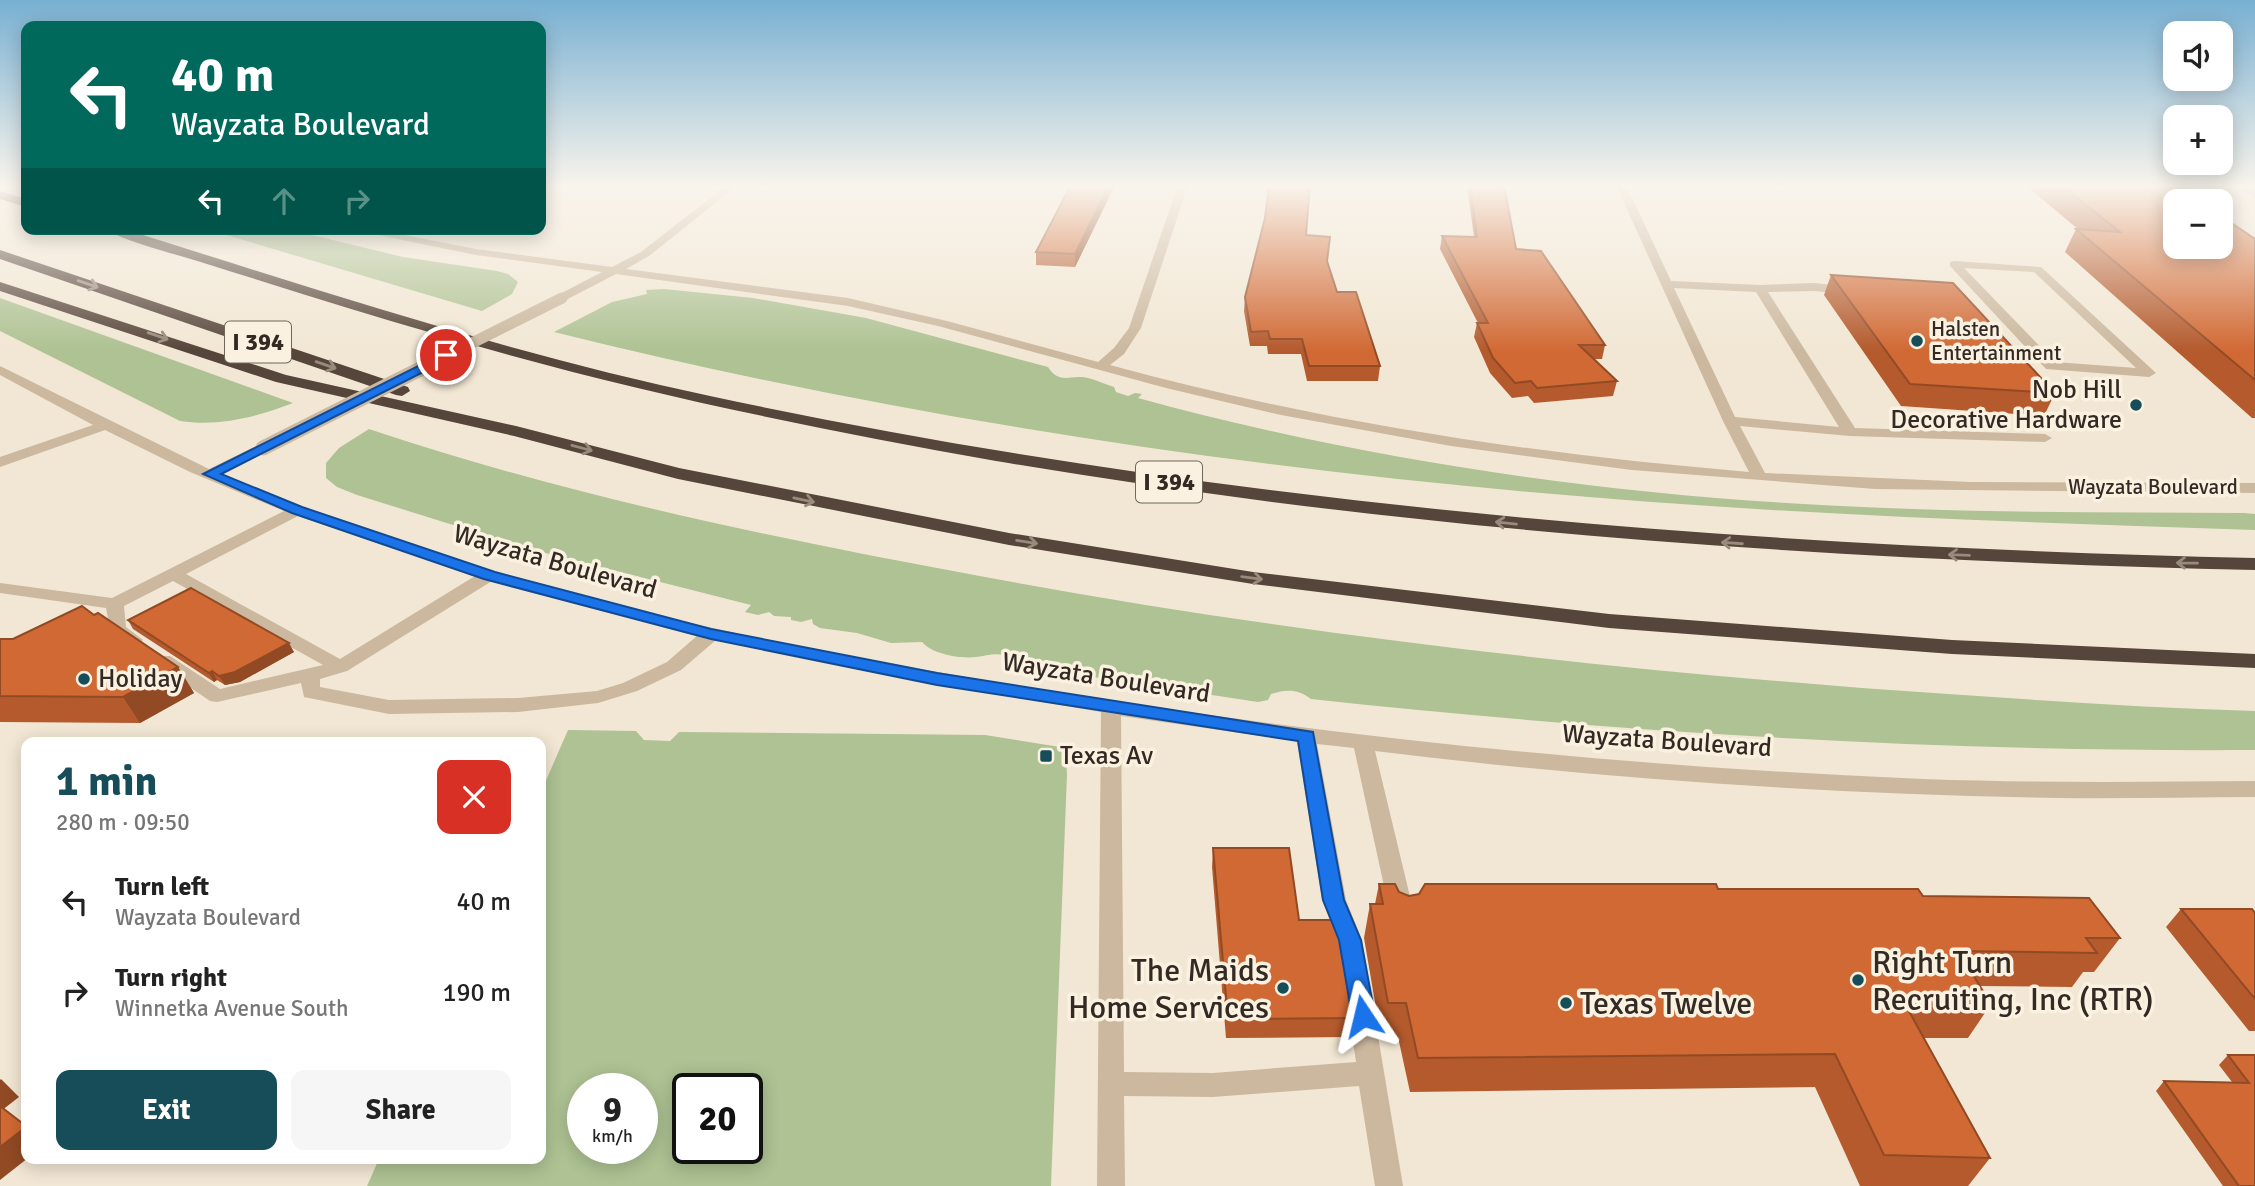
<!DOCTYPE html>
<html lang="en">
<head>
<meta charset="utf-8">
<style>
	body { margin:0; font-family:Signika,sans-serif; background:#f6f6f6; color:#222; height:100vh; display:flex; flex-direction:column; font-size:26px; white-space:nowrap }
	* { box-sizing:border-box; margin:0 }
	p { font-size:23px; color:#767676 }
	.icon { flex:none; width:38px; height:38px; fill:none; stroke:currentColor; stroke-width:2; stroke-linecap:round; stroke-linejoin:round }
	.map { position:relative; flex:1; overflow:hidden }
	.side { position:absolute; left:21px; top:737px; width:525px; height:427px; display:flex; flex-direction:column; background:#fff; border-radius:14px; box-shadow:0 4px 18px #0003 }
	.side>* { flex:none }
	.banner { position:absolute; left:21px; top:21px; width:525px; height:214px; border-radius:14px; box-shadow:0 4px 18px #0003; background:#00695c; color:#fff; overflow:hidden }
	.buttons { position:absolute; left:2163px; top:21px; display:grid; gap:14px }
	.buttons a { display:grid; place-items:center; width:70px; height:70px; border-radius:14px; background:#fff; box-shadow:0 4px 18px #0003; font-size:35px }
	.speed { position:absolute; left:567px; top:1073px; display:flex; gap:14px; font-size:35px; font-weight:700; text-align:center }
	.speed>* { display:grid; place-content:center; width:91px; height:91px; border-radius:50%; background:#fff; box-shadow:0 4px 18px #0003; line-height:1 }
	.speed small { font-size:18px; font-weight:400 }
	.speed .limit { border:4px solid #111; border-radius:10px; background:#fff; color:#111 }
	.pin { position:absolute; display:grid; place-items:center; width:60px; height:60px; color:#fff; margin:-30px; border:4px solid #fff; border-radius:50%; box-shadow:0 2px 7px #0007 }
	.me { position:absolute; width:77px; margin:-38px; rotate:350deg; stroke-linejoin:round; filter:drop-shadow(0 0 5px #0008) }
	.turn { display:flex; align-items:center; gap:24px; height:147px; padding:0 35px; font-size:32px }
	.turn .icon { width:91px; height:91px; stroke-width:2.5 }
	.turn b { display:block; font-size:49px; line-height:60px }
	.lanes { display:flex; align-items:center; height:66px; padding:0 35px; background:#0003; justify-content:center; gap:35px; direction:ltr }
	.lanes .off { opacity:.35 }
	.round { display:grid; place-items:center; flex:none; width:74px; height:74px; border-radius:14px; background:#f6f6f6 }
	.overview { display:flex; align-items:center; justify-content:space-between; height:119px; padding:0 35px }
	h1 { font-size:42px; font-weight:800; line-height:52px; color:#164d58 }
	.cta { display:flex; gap:14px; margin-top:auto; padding:14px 35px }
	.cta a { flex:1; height:80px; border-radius:14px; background:#164d58; color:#fff; font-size:28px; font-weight:800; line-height:80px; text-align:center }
	.cta a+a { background:#f6f6f6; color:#222 }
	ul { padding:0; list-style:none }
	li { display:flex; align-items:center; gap:21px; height:91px; padding:0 35px }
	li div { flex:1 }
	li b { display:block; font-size:26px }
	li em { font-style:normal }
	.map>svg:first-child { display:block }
	.green { fill:#aec293; fill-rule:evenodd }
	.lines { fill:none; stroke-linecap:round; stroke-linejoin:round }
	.minor { fill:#cbb89f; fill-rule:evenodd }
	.highway { fill:#56453a; fill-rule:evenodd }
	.minor-bridge-far1 { stroke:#cbb89f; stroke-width:11 }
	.minor-bridge { stroke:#cbb89f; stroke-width:15 }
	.wall { fill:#b45a2d }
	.shaded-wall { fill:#924a24 }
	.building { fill:#d16934; stroke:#924a24; stroke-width:2 }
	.oneway { stroke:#988a7c }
	.route { fill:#1a73e8; stroke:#114b97; stroke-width:2 }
	.poi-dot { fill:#164d58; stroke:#faf1e0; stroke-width:2.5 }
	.labels { text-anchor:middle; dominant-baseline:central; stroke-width:7; stroke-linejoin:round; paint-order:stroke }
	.far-poi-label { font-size:21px; fill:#342a24; stroke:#faf1e0; text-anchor:start }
	.far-street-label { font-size:21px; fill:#342a24; stroke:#faf1e0 }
	.shield { fill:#faf1e0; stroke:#6f665c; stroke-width:2 }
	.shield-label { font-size:24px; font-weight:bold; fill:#342a24 }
	.poi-label { font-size:26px; fill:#342a24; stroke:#faf1e0; text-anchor:start }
	.street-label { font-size:26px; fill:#342a24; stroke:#faf1e0 }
	.near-poi-label { font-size:32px; fill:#342a24; stroke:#faf1e0; text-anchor:start }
</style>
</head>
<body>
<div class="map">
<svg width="2255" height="1186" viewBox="0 0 2255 1186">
	<rect width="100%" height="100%" fill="#f2e7d4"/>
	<path class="green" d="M 206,229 L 287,229 L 403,257 L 497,271 L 508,274 L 518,282 L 512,294 L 482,311 Z
		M 664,289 L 753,298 L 866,318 L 1048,367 C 1057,381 1065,378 1079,377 C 1089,376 1104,384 1114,387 L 1116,392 L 1128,396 L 1135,393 L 1142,394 L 1138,398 C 1389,467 1653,501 1913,509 C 2023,513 2134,512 2244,513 L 2255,514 L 2255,530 C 2094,524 1933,520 1772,510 C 1363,486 953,431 554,332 L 612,302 L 647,294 L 646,290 Z
		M 0,298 L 293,403 C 257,417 219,427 180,421 L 0,331 Z
		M 369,429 C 569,496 778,539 985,577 C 1275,631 1568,665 1862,688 C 1993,697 2124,707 2255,711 L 2255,750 C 1939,752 1625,733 1311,699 C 1298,689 1287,689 1271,694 L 1268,700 L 1258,702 L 1014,665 L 1007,662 L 1004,655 C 993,653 986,656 976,657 C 960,659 932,654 922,642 L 891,643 L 857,633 L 820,628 L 813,624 L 812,619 L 801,622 L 791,620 L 791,617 L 774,616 L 769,612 L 758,615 L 745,612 L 751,605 L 530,549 L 357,495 L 337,487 L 326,478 L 326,463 L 339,448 Z
		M 568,730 L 636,731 L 644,740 L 670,741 L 679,732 L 985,735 L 1060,747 L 1066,759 L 1067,774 L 1051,1186 L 367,1186 L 379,1159 L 541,1158 L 541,792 ZM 583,1088 L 642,1088 L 642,1148 L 583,1148 ZM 688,1088 L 747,1088 L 747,1148 L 688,1148 Z"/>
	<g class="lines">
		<path class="minor" d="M 727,185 L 738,185 L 649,256 L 626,269 L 848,298 L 947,321 L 1098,362 L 1114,348 L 1129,328 L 1178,185 L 1188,185 L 1141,328 L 1124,354 L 1110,365 C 1319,422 1533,454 1749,472 L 1723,421 L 1616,185 L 1626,185 L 1671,281 L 1760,285 L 1814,283 L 1852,287 L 1852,293 L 1848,294 L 1814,291 L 1768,292 L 1855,428 L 2045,434 L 2052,438 L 2045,442 L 1850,436 L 1740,426 L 1765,473 L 1970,482 L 2255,483 L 2255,493 L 1875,489 L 1632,470 L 1451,446 L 1281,415 L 1166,388 L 938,326 L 848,306 L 616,274 L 562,302 L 556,298 L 558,295 L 602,272 L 476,255 L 349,229 L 373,229 L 476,249 L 612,267 L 641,252 ZM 1674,288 L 1756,292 L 1839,427 L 1735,417 Z
			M 2246,187 L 2255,191 L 2255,198 L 2241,190 Z
			M 1954,261 L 2041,267 L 2156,373 L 2149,377 L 2046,369 L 1950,266 L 1950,262 ZM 1964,268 L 2034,272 L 2136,368 L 2055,362 Z
			M 0,366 L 209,469 L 258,445 L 268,445 L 270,448 L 268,451 L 222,475 C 463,580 725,636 983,680 C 1294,733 1607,766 1923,779 C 2033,783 2144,782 2255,781 L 2255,797 C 2189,797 2124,799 2058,798 C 1830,794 1602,779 1375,751 L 1413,909 L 1409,916 L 1401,918 L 1393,916 L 1389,909 L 1354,748 L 1317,744 L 1346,900 L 1362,940 L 1403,1186 L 1375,1186 L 1359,1086 L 1213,1097 L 1124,1096 L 1125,1186 L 1097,1186 L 1101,712 L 930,683 L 716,640 L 681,670 L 637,691 L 598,703 L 518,712 L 389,714 L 304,697 L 301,683 L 217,702 L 210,701 L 156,664 L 154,660 L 156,656 L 170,656 L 220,689 L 323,665 L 173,581 L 124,606 L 126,627 L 143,640 L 134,646 L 111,633 L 106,608 L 0,593 L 0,583 L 112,598 L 284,511 L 190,472 L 105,430 L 0,467 L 0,457 L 93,425 L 0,375 ZM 298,516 L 475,576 L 340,659 L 186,574 ZM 492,581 L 698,635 L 667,662 L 623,683 L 597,691 L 518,698 L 389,700 L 320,687 L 320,679 L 347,671 ZM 1121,716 L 1297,741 L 1322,900 L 1338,940 L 1356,1062 L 1213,1073 L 1124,1072 Z"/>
		<path class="highway" d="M 0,191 L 26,199 L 26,207 L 0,199 Z
			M 104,229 L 124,229 C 318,290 511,354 710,396 C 1220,505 1735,546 2255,558 L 2255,570 C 1833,560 1413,532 996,461 C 808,428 622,389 439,335 C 361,313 284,288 207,264 C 174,253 134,245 104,229 Z
			M 0,250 L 408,387 L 410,391 L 402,396 L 396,395 L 0,259 Z
			M 0,282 L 286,375 L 516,426 L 679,468 L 1009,533 L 1253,572 L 1609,614 L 1952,640 L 2255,654 L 2255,668 L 1952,654 L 1609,628 L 1253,584 L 1009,545 L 678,479 L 514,436 L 276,382 L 0,291 Z"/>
		<path class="minor-bridge-far1" d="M 462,348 L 562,298"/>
		<path class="minor-bridge" d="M 263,448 L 466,346"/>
	</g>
	<path class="wall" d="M 1071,185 L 1115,185 L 1075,267 L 1036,265 L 1036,252 Z
		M 1467,185 L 1505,185 L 1504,187 L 1516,249 L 1605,345 L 1602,359 L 1594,359 L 1617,381 L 1613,396 L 1534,403 L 1528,396 L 1512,398 L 1490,373 L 1474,337 L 1477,323 L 1478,323 L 1440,249 L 1442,236 L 1474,237 Z
		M 2025,185 L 2176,185 L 2255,239 L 2255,418 L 2252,418 L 2065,252 L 2076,229 L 2078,229 Z
		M 1306,235 L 1327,262 L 1337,292 L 1380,366 L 1378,381 L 1307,381 L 1301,354 L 1268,354 L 1267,346 L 1250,346 L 1244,311 L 1245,297 Z
		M 1831,275 L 2055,393 L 2044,416 L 1901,406 L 1824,295 Z
		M 128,620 L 294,652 L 240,682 L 225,685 L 217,680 L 214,682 L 133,629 Z
		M 0,639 L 178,667 L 194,693 L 140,723 L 0,722 Z
		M 1213,848 L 1299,920 L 1353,1018 L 1350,1037 L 1226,1038 L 1212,867 Z
		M 1379,884 L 1409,896 L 1718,889 L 1923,896 L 2120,938 L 2094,972 L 2083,972 L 2072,987 L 1980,986 L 1991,1004 L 1968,1038 L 1924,1038 L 1990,1158 L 1968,1186 L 1860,1186 L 1815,1087 L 1410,1092 L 1398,1037 L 1381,1037 L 1364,938 L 1370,904 L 1375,904 Z
		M 2181,909 L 2255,913 L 2255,1031 L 2249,1031 L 2166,927 Z
		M 2228,1055 L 2255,1055 L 2255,1186 L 2223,1186 L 2156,1091 L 2164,1081 L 2232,1082 L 2219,1065 Z"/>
	<path class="shaded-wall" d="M 1109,185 L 1115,185 L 1075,267 L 1075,254 Z
		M 289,643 L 294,652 L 240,682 L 225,685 L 219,676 Z
		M 178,667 L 194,693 L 140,723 L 123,697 Z
		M 212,671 L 217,680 L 214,682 L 209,673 Z
		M 1,1079 L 19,1097 L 1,1111 L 0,1110 L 0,1080 Z
		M 26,1127 L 26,1158 L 28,1158 L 0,1180 L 0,1147 Z"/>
	<path class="building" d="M 1071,185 L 1109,185 L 1075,254 L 1036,252 Z
		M 1269,185 L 1310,185 L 1306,235 L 1330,237 L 1327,261 L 1337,292 L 1356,292 L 1380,366 L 1309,366 L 1302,339 L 1270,339 L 1268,331 L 1251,332 L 1245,297 L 1265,218 Z
		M 1470,185 L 1504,185 L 1516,249 L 1541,251 L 1605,345 L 1579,345 L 1617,381 L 1537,388 L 1531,381 L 1515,383 L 1493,358 L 1477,323 L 1488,323 L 1442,236 L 1477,237 Z
		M 2061,185 L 2176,185 L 2200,201 L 2175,201 L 2175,247 L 2221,247 L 2221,216 L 2255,239 L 2255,380 L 2076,229 L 2120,232 Z
		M 1831,275 L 1953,283 L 2055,393 L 1910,384 Z
		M 191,588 L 289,643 L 235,672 L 219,676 L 212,671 L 209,673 L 128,620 Z
		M 82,606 L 94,615 L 98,613 L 178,667 L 123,697 L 0,696 L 0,639 L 13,639 Z
		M 1213,848 L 1289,848 L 1299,920 L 1337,920 L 1338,922 L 1353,1018 L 1228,1019 Z
		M 1379,884 L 1395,884 L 1399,892 L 1409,896 L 1419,894 L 1425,884 L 1716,884 L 1718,889 L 1918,889 L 1923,896 L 2089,898 L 2120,938 L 2086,938 L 2097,953 L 1958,951 L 1991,1004 L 1905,1004 L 1990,1158 L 1884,1155 L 1835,1054 L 1418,1058 L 1406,1003 L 1388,1003 L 1370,904 L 1383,904 Z
		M 2181,909 L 2252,909 L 2255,913 L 2255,999 Z
		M 2228,1055 L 2255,1055 L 2255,1186 L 2239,1186 L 2164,1081 L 2249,1083 Z
		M 0,1106 L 26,1126 L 26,1127 L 0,1147 Z"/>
	<defs><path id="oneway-shaft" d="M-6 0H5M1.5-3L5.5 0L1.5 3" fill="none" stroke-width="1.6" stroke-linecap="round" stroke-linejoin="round" transform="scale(1.75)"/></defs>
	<g class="oneway">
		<use href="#oneway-shaft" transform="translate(88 284) rotate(19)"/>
		<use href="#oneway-shaft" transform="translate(158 336) rotate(19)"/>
		<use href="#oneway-shaft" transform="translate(326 365) rotate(19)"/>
		<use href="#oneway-shaft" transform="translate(582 448) rotate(15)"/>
		<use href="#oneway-shaft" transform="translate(804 500) rotate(12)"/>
		<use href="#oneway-shaft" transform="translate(1506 523) rotate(-174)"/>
		<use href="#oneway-shaft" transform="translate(1027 542) rotate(9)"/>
		<use href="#oneway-shaft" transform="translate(1732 543) rotate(-176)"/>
		<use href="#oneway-shaft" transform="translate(1959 555) rotate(-178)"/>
		<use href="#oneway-shaft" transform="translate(2187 563) rotate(-179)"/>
		<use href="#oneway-shaft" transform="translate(1252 578) rotate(8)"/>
	</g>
	<linearGradient id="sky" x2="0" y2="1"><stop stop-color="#78b0d2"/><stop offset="0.53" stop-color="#f9f4ec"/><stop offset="1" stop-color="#f9f4ec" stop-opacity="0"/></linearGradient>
	<rect width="2255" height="351" fill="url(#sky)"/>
	<path class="route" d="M 446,352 L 452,355 L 451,358 L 221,474 L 302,507 L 495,572 L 711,629 L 937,673 L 1313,732 L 1344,900 L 1361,940 L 1375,1016 L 1372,1023 L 1363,1026 L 1355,1023 L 1352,1016 L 1339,940 L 1323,900 L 1298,741 L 937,685 L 711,639 L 484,579 L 292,513 L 203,474 Z"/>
	<g class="poi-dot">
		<circle cx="1917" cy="341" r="7"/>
		<circle cx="2136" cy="405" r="7"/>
		<circle cx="84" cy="679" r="7"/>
		<rect x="1039" y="749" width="14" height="14" rx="3.5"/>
		<circle cx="1858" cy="980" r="7"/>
		<circle cx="1283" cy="988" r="7"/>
		<circle cx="1566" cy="1003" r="7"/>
	</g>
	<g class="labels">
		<g class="far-poi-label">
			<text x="1931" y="329">Halsten<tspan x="1931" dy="24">Entertainment</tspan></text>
		</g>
		<g class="far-street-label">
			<text x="2153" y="487">Wayzata Boulevard</text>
		</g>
		<g class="shield">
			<rect x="225" y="321.5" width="66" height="41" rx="5"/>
			<rect x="1136" y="461.5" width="66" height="41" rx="5"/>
		</g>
		<g class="shield-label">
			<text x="258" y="342">I 394</text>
			<text x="1169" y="482">I 394</text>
		</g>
		<g class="poi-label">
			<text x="2122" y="390" text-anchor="end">Nob Hill<tspan x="2122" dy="30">Decorative Hardware</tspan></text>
			<text x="98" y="679">Holiday</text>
			<text x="1060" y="756">Texas Av</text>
		</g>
		<g class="street-label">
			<text transform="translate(555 562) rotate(16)">Wayzata Boulevard</text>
			<text transform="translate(1106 678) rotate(9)">Wayzata Boulevard</text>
			<text transform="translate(1667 741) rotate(4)">Wayzata Boulevard</text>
		</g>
		<g class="near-poi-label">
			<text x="1872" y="962">Right Turn<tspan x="1872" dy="37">Recruiting, Inc (RTR)</tspan></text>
			<text x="1269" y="970" text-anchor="end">The Maids<tspan x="1269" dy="37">Home Services</tspan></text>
			<text x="1580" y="1003">Texas Twelve</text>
		</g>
	</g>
</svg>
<div class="buttons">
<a><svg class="icon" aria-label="sound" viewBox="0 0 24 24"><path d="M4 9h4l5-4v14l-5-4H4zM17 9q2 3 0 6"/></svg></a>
<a>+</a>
<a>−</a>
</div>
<div class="speed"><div>9<small>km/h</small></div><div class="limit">20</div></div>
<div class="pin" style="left:446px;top:355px;background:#d93025"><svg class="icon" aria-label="arrive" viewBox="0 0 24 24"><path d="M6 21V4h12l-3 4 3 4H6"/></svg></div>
<svg class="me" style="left:1363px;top:1016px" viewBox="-20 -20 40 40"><path d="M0-17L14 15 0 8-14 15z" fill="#1a73e8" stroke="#fff" stroke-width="4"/></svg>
<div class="banner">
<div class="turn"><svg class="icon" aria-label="left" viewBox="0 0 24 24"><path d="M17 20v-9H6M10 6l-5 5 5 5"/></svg><div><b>40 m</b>Wayzata Boulevard</div></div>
<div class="lanes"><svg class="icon" aria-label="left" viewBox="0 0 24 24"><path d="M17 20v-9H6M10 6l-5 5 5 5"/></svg><svg class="icon off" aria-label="ahead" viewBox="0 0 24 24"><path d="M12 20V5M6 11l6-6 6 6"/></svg><svg class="icon off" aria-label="right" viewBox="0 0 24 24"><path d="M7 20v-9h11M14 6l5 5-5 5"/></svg></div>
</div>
<section class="side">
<div class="overview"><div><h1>1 min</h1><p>280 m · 09:50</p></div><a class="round" style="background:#d93025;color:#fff"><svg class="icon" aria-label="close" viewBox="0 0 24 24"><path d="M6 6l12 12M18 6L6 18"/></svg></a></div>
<ul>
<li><svg class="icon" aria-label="left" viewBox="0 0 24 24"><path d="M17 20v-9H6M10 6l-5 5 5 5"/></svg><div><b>Turn left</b><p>Wayzata Boulevard</p></div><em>40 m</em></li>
<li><svg class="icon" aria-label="right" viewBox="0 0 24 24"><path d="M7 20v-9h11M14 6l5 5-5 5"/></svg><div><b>Turn right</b><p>Winnetka Avenue South</p></div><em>190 m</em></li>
</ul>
<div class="cta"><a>Exit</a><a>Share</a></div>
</section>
</div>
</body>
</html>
